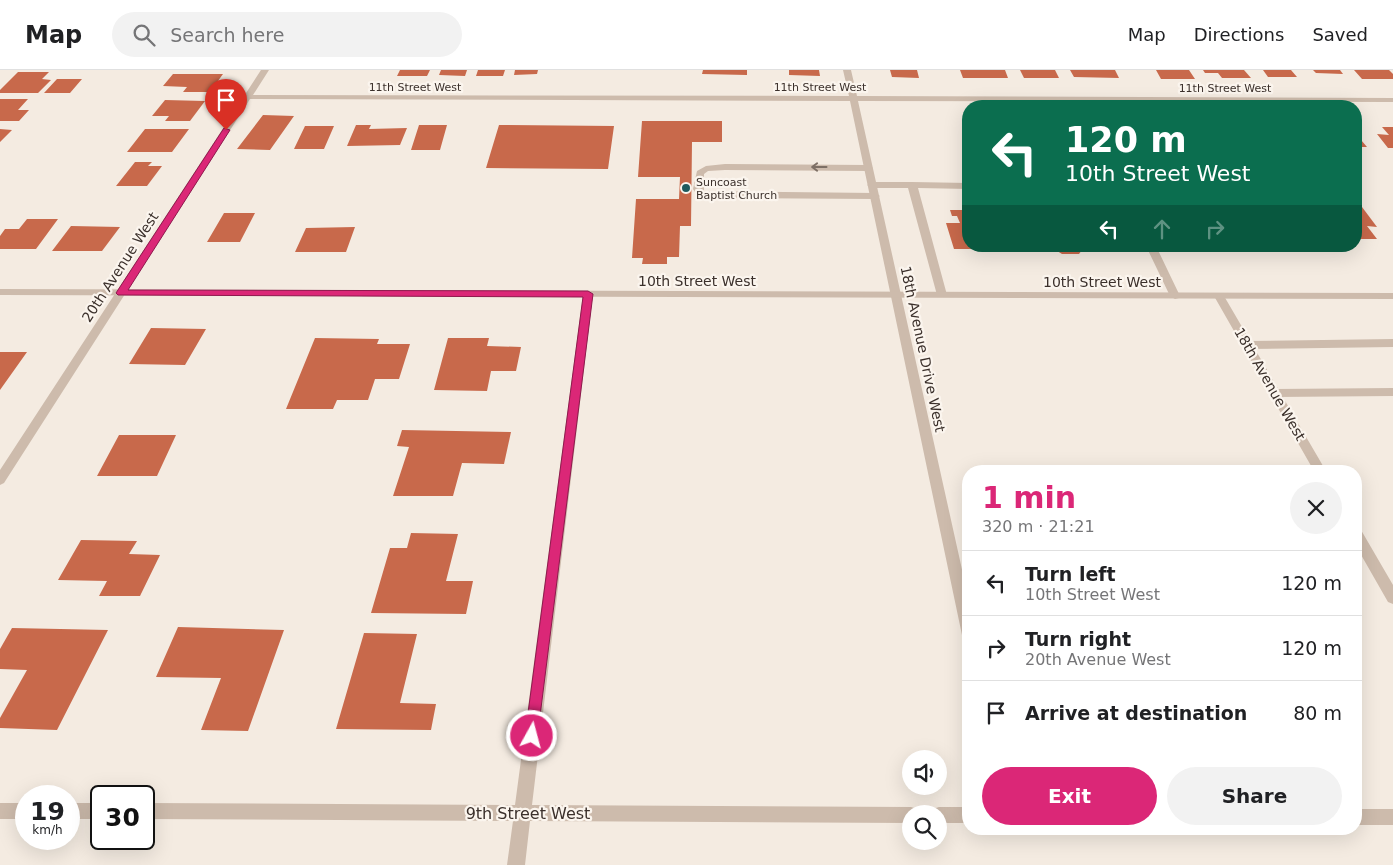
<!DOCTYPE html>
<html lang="en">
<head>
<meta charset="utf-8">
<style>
	body { margin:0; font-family:"DejaVu Sans",sans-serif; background:#f2f2f2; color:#202124; height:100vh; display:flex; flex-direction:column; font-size:19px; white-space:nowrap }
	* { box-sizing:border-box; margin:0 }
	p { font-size:16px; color:#757577 }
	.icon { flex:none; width:28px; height:28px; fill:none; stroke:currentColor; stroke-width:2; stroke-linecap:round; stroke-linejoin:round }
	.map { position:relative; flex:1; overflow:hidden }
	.side { position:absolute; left:962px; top:395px; width:400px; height:370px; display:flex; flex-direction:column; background:#fff; border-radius:20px; box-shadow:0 5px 20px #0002 }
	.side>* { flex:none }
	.top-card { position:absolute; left:962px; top:30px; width:400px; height:152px; border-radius:20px; box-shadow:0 5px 20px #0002; background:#0b6e4f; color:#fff; overflow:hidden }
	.fabs { position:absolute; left:902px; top:680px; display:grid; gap:10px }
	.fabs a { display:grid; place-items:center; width:45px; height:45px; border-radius:50%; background:#fff; box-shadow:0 5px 20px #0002; font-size:25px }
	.speed { position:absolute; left:15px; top:715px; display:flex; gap:10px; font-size:25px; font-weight:700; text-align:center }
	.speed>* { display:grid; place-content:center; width:65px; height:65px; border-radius:50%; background:#fff; box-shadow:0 5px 20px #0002; line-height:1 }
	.speed small { font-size:12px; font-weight:400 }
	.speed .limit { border:2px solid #111; border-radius:8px; background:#fff; color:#111 }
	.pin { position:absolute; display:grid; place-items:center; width:42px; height:42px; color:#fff; margin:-51px -21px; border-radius:50% 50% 50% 0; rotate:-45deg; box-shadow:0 0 5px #0007 }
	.pin .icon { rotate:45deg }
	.me { position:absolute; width:55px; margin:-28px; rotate:7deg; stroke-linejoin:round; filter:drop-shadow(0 0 4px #0008) }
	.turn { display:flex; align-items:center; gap:18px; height:105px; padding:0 20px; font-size:22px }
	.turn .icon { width:65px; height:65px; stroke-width:2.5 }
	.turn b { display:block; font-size:35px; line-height:42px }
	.lanes { display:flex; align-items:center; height:48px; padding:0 20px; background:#0003; justify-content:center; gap:25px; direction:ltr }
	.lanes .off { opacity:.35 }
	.round { display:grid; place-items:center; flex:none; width:52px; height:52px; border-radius:26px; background:#f2f2f2 }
	.summary { display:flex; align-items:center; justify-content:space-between; height:85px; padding:0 20px }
	h1 { font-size:30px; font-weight:800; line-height:38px; color:#db2777 }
	.action { display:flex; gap:10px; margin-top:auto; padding:10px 20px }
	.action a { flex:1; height:58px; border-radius:30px; background:#db2777; color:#fff; font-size:20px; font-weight:800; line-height:58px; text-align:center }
	.action a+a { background:#f2f2f2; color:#202124 }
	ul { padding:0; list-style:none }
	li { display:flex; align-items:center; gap:15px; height:65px; padding:0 20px; border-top:1px solid #e0e0e0 }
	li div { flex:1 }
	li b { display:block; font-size:19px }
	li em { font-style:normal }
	header { display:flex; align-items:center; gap:30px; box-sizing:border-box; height:70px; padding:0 25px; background:#fff; border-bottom:1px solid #e0e0e0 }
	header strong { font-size:24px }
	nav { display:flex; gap:28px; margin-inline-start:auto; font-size:18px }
	.search { width:350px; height:45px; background:#f2f2f2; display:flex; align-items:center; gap:12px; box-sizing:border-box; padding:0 18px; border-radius:28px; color:#757577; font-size:19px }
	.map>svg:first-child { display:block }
	.building { fill:#c8694b }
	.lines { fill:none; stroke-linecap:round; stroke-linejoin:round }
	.service { fill:#cdbbac; fill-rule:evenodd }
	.minor { fill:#cdbbac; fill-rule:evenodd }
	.tertiary { fill:#cdbbac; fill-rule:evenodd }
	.oneway { stroke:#7d6f65 }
	.route { fill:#db2777; stroke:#8e194d }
	.poi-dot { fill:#1f5a5e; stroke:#fbf5ee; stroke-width:2 }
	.labels { text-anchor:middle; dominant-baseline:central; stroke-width:4.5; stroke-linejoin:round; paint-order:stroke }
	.far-street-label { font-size:11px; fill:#3b302b; stroke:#fbf5ee }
	.far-poi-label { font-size:11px; fill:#3b302b; stroke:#fbf5ee; text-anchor:start }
	.street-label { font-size:14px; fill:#3b302b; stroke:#fbf5ee }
	.near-street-label { font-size:16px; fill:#3b302b; stroke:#fbf5ee }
</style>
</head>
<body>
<header>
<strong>Map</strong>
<div class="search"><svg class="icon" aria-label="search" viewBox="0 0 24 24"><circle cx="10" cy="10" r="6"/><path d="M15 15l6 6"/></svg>Search here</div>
<nav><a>Map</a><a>Directions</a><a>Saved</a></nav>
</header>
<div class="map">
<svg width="1393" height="795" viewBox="0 0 1393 795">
	<rect width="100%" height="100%" fill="#f4ebe1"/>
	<path class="building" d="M 400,0 L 430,0 L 427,6 L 397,6 Z
		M 441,0 L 467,0 L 465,6 L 439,5 Z
		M 478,0 L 505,0 L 503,6 L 476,6 Z
		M 515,0 L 538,0 L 537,4 L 514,5 Z
		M 703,0 L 747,0 L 747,5 L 702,4 Z
		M 789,0 L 819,0 L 820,6 L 789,5 Z
		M 890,0 L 917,0 L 919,8 L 892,7 Z
		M 960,0 L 1005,0 L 1008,8 L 963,8 Z
		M 1020,0 L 1055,0 L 1059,8 L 1024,8 Z
		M 1070,0 L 1115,0 L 1119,8 L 1074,7 Z
		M 1156,0 L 1189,0 L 1195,9 L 1161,9 Z
		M 1203,0 L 1244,0 L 1251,8 L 1222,8 L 1218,3 L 1205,3 Z
		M 1263,0 L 1291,0 L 1297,7 L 1268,7 Z
		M 1313,0 L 1340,0 L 1343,4 L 1316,3 Z
		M 1354,0 L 1389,0 L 1393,4 L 1393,9 L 1362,9 Z
		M 18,2 L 49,2 L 42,9 L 51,10 L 38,23 L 0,23 L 0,20 Z
		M 173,4 L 223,4 L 210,22 L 183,22 L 187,17 L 163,16 Z
		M 57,9 L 82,9 L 70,23 L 44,23 Z
		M 0,29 L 28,29 L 18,40 L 29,40 L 19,51 L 0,51 Z
		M 165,30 L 205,31 L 190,51 L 165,51 L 169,46 L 152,46 Z
		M 263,45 L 294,46 L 270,80 L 237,79 Z
		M 642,51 L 722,51 L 722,72 L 692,72 L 691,156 L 680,156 L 679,187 L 667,187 L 667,194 L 642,194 L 643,188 L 632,188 L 636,129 L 679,129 L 680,107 L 638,107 Z
		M 356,55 L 371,55 L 369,59 L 407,58 L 400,75 L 347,76 Z
		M 419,55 L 447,55 L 440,80 L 411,80 Z
		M 499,55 L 614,56 L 608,99 L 486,98 Z
		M 305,56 L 334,56 L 324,79 L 294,79 Z
		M 1382,57 L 1393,57 L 1393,78 L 1388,78 L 1377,64 L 1389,65 Z
		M 0,59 L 12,60 L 0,72 Z
		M 145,59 L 189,59 L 172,82 L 127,82 Z
		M 1356,64 L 1367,77 L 1356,77 Z
		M 135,92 L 152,92 L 148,96 L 162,96 L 147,116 L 116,116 Z
		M 1356,137 L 1362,137 L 1377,157 L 1367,156 L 1377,169 L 1356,169 Z
		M 950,140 L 969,140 L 969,176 L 999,176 L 1000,179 L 954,179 L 946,153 L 960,153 L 957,146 L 952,146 Z
		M 224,143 L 255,143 L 240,172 L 207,172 Z
		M 27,149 L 58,149 L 36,179 L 0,179 L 0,166 L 5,159 L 19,159 Z
		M 71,156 L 120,157 L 102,181 L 52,181 Z
		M 355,157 L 346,182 L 295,182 L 306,158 Z
		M 1049,176 L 1085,176 L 1079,184 L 1062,184 Z
		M 1094,176 L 1123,176 L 1126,181 L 1096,181 Z
		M 151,258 L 206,259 L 185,295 L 129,294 Z
		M 315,268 L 379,269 L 377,274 L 410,274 L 399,309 L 375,309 L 368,330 L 337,330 L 333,339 L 286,339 Z
		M 448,268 L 489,268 L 487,276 L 521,277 L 516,301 L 491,301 L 487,321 L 434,320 Z
		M 0,282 L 27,282 L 0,320 Z
		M 402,360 L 511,362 L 504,394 L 462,393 L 453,426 L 393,426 L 409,377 L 397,376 Z
		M 119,365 L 176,365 L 157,406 L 97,406 Z
		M 411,463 L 458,464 L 446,511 L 473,511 L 466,544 L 371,543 L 390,478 L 407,478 Z
		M 81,470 L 137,471 L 129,484 L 160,485 L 140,526 L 99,526 L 107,511 L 58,510 Z
		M 178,557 L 284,560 L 248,661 L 201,660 L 221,608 L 156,607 Z
		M 12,558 L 108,560 L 57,660 L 0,658 L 0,648 L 27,600 L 0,599 L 0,579 Z
		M 364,563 L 417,564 L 400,633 L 436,634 L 431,660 L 336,659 Z"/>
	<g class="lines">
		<path class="service" d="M 996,27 L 1002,27 L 1008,36 L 1000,36 L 995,29 Z
			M 725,94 L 868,95 L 873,98 L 868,101 L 725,100 L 708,101 L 704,104 L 704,121 L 875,123 L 880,126 L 875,129 L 708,128 L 697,125 L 693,119 L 697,101 L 706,96 Z
			M 912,112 L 969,113 L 969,119 L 918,118 L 947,225 L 946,227 L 938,227 L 937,225 L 908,118 L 872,118 L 867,115 L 872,112 Z
			M 1146,176 L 1156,176 L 1180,226 L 1179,228 L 1175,229 L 1170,226 Z
			M 1393,269 L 1393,277 L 1248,279 L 1242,275 L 1248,271 Z
			M 1393,318 L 1393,326 L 1275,327 L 1269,323 L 1275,319 Z"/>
		<path class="minor" d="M 261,0 L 269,0 L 253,25 L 849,26 L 843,0 L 851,0 L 857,26 L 1393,28 L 1393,32 L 858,31 L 969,531 L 969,571 L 964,569 L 962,565 L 850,31 L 250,29 L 4,413 L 0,415 L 0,400 Z
			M 588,221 L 593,224 L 532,735 L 911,737 L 917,739 L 919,744 L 911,744 L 911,753 L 530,751 L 525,795 L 507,795 L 513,751 L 144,749 L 144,733 L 515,735 L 583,224 Z
			M 1219,223 L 1224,226 L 1326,401 L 1314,401 L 1214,226 Z
			M 1356,459 L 1361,460 L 1393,515 L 1393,534 L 1388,532 L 1356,476 Z
			M 0,733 L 26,733 L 26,749 L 0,749 Z
			M 69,733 L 101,733 L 101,749 L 69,749 Z
			M 939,737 L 969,737 L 969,753 L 939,753 L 939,744 L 931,744 L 933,739 Z
			M 1356,739 L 1393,739 L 1393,755 L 1356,755 Z"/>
		<path class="tertiary" d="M 0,219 L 1393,223 L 1393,229 L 0,225 Z"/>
	</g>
	<defs><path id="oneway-shaft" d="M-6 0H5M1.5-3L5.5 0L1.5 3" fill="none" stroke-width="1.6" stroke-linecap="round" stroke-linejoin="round" transform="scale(1.25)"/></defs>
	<use class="oneway" href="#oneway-shaft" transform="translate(819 97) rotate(-180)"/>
	<path class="route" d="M 224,58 L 230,60 L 128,220 L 588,221 L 593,224 L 537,670 L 532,672 L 527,670 L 525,666 L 583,227 L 118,225 L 116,223 Z"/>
	<circle class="poi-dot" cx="686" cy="118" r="5"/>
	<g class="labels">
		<g class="far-street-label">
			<text x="415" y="17">11th Street West</text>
			<text x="820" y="17">11th Street West</text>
			<text x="1225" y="18">11th Street West</text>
		</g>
		<g class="far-poi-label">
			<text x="696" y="112">Suncoast<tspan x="696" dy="13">Baptist Church</tspan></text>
		</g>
		<g class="street-label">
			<text transform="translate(120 197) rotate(-57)">20th Avenue West</text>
			<text x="697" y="211">10th Street West</text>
			<text x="1102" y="212">10th Street West</text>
			<text transform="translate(923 279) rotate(78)">18th Avenue Drive West</text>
			<text transform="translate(1270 314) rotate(60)">18th Avenue West</text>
		</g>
		<g class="near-street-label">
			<text x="528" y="743">9th Street West</text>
		</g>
	</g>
</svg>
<div class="fabs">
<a><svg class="icon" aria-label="sound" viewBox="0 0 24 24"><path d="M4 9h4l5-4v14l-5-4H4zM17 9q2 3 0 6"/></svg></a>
<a><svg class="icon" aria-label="search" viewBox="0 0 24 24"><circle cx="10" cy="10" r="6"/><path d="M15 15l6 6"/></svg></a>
</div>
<div class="speed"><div>19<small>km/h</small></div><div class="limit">30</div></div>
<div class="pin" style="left:226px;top:60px;background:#d93025"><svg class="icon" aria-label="arrive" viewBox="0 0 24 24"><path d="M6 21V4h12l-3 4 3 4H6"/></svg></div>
<svg class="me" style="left:532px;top:666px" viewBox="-20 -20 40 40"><circle r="17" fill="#db2777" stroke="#fff" stroke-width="3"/><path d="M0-11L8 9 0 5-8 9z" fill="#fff"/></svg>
<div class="top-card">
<div class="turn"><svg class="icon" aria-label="left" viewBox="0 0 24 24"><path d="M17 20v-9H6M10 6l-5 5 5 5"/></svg><div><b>120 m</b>10th Street West</div></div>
<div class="lanes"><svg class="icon" aria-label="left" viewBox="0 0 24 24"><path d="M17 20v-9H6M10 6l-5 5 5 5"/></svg><svg class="icon off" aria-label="ahead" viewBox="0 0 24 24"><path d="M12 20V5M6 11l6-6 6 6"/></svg><svg class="icon off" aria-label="right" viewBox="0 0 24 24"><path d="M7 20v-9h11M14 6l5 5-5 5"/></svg></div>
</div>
<section class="side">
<div class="summary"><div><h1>1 min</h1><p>320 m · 21:21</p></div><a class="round"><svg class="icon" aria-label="close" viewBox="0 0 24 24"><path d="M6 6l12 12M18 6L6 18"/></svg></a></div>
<ul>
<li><svg class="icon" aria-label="left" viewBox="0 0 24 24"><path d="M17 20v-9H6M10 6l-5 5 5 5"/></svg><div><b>Turn left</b><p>10th Street West</p></div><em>120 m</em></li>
<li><svg class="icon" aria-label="right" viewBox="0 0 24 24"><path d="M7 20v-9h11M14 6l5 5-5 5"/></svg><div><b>Turn right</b><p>20th Avenue West</p></div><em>120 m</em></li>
<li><svg class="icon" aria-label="arrive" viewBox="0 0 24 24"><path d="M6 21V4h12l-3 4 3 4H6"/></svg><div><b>Arrive at destination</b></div><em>80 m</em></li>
</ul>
<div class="action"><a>Exit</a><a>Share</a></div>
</section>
</div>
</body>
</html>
